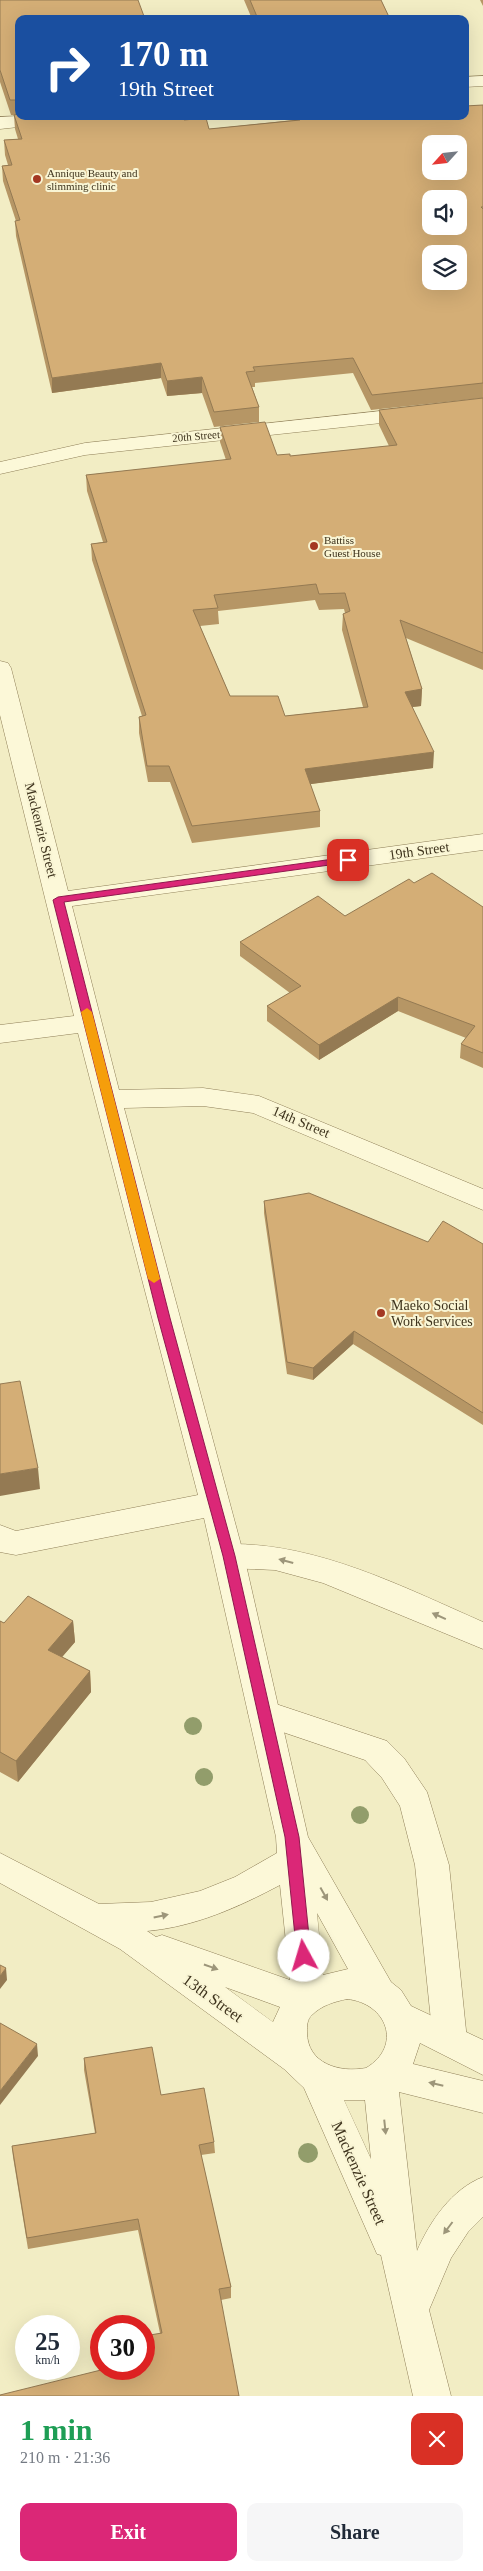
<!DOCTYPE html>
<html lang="en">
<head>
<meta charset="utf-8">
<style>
	body { margin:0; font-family:"Times New Roman",serif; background:#f6f6f7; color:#1f2937; height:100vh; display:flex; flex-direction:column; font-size:19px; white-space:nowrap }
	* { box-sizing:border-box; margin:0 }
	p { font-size:16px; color:#747a83 }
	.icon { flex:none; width:28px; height:28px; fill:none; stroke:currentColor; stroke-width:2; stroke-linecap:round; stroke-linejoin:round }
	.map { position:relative; height:2396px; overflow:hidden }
	.panel { display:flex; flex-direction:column; background:#fff; flex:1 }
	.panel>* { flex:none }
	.hud { position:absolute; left:15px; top:15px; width:454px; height:105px; border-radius:10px; box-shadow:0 5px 20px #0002; background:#1a4fa0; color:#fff; overflow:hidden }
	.needle { width:32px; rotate:243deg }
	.fabs { position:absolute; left:422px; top:135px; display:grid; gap:10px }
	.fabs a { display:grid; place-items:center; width:45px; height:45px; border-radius:10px; background:#fff; box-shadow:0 5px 20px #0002; font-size:25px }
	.speed { position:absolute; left:15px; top:2315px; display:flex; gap:10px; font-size:25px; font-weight:700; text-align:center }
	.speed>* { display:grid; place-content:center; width:65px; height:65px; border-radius:50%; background:#fff; box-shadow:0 5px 20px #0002; line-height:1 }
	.speed small { font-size:12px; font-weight:400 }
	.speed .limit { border:8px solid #d22; background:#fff; color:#111 }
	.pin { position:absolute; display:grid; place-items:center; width:42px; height:42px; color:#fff; margin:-21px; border-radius:10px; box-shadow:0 2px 8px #0006 }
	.me { position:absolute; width:55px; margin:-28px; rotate:354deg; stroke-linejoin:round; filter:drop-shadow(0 0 4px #0008) }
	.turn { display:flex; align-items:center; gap:18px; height:105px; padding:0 20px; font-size:22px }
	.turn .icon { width:65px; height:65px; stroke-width:2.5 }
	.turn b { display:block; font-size:35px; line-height:42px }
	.round { display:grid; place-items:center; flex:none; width:52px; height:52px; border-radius:10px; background:#f6f6f7 }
	.overview { display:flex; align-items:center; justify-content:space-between; height:85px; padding:0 20px }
	h1 { font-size:30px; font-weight:700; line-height:38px; color:#1e9e55 }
	.button { display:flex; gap:10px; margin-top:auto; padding:10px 20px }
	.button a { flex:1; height:58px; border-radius:10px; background:#db2777; color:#fff; font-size:20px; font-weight:700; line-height:58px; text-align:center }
	.button a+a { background:#f6f6f7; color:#1f2937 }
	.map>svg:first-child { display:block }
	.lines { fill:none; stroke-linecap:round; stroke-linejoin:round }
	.lane-casing { stroke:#8f7f58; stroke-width:1 }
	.street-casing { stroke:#8f7f58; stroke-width:1 }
	.lane { fill:#fcf8d8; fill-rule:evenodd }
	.street { fill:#fcf8d8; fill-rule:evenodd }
	.tree { fill:#929d6b }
	.wall { fill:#b69665; fill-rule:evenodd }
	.shaded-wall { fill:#947a53 }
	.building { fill:#d4ae76; stroke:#947a53; fill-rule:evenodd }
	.oneway { fill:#9d967a }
	.route { fill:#db2777; stroke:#8e194d }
	.slow { fill:#f59e0b }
	.poi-dot { fill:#a43822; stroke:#f9f5d4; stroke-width:2 }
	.labels { text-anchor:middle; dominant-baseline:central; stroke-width:4; stroke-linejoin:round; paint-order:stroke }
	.far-poi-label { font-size:11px; fill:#3e331d; stroke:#f9f5d4; text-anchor:start }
	.far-street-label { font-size:11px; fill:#3e331d; stroke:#f9f5d4 }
	.street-label { font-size:14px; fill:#3e331d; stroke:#f9f5d4 }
	.poi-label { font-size:14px; fill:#3e331d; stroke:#f9f5d4; text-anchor:start }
	.near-street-label { font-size:16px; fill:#3e331d; stroke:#f9f5d4 }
</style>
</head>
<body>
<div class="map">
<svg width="483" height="2396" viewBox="0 0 483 2396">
	<rect width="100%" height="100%" fill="#f2edc4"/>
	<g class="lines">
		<g class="lane-casing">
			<path id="lane" d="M 229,1544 C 318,1543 403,1587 483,1622 L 483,1649 L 323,1583 L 275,1570 L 229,1568 L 218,1564 L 214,1556 L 218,1548 Z
				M 264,1700 L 387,1741 L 404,1758 L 427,1792 L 449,1865 L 467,2040 L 462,2051 L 450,2055 L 438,2051 L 433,2040 L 415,1865 L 400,1806 L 382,1778 L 365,1760 L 253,1722 L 248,1713 L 253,1704 Z"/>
		</g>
		<g class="street-casing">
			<path id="street" d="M 483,76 L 483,86 L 465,87 L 465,77 Z
				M 19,116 L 82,116 L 79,120 L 73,121 L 0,129 L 0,117 Z
				M 483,400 L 483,412 L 85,455 L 0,474 L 0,462 L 85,443 Z
				M 0,661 L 8,663 L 11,668 L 68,891 L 483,834 L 483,850 L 72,906 L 119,1090 L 203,1088 L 259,1096 L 483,1189 L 483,1210 L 253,1113 L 203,1106 L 124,1108 L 244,1556 L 308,1837 L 391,1982 L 401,1990 L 411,2006 L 483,2040 L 483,2075 L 420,2043 L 413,2064 L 483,2081 L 483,2113 L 399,2092 L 417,2251 C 430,2221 452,2189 483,2177 L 483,2217 L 468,2232 L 451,2258 L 429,2310 L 451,2396 L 413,2396 L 381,2255 L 377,2254 L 304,2088 L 284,2069 L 120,1949 L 0,1883 L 0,1853 L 99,1904 L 151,1902 L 200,1891 L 235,1877 L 277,1853 L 276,1837 L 204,1518 L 16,1555 L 0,1552 L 0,1525 L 16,1531 L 198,1495 L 78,1033 L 0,1043 L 0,1025 L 74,1016 L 0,715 ZM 280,1885 L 290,1980 L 162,1935 L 156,1937 L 147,1931 C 194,1927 239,1907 280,1885 ZM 317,1913 L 348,1969 L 323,1975 ZM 225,1987 L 280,2007 L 273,2022 ZM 347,1999 C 387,2003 403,2046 366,2068 C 340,2073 307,2064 307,2032 C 307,2026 307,2019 312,2015 C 322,2005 334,2002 347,1999 ZM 344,2100 L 365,2100 L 371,2159 Z"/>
		</g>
		<use href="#lane" class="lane"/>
		<use href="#street" class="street"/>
	</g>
	<g class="tree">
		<circle cx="193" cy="1726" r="9"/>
		<circle cx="204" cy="1777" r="9"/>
		<circle cx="360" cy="1815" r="9"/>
		<circle cx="308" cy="2153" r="10"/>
	</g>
	<path class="wall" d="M 0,0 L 19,19 L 19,116 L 184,120 L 209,129 L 294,120 L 292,116 L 312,116 L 312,119 L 483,105 L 483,398 L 371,410 L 353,373 L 255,383 L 255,387 L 252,387 L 259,407 L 259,422 L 214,427 L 202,393 L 167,396 L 161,378 L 52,393 L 16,236 L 15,221 L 16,221 L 3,181 L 2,166 L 8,165 L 5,155 L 4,140 L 18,139 L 15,129 L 14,115 L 11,115 L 0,82 Z
		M 244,0 L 381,0 L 390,19 L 252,19 Z
		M 480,0 L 483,0 L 483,6 Z
		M 483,398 L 483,670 L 406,638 L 422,689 L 421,706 L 412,707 L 433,768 L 310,784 L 320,811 L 320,827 L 192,843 L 170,782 L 148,782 L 139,733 L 139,717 L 142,716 L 92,560 L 91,544 L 103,542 L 87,491 L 86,475 L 226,460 L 220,442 L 220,427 L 277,455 L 290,456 L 389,446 L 379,425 L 379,410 ZM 315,600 L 319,610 L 344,609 L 345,613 L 343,614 L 342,630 L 363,707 L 285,716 L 230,696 L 200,626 L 219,624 L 218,611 Z
		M 414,883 L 483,907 L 483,1068 L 460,1058 L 461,1044 L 466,1038 L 398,1011 L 319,1060 L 267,1021 L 267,1006 L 290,993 L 240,956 L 240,942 L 345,916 Z
		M 264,1201 L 428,1242 L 483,1244 L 483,1425 L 353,1344 L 313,1380 L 287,1374 L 264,1213 Z
		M 0,1621 L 4,1623 L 73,1621 L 75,1642 L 62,1657 L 90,1671 L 91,1692 L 18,1782 L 0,1772 Z
		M 84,2058 L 161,2095 L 214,2142 L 215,2153 L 201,2155 L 231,2287 L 231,2298 L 221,2300 L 144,2369 L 160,2333 L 138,2230 L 28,2249 L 13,2157 L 12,2146 L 95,2133 L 84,2070 Z"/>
	<path class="shaded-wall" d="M 161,363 L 161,378 L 52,393 L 52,378 Z
		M 202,377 L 202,393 L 167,396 L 167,381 Z
		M 422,689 L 421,706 L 404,708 L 405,692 Z
		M 434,752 L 433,768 L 304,785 L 305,769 Z
		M 398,997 L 398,1011 L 319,1060 L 319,1045 Z
		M 354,1331 L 353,1344 L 313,1380 L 313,1368 Z
		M 38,1468 L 40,1489 L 0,1496 L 0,1474 Z
		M 73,1621 L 75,1642 L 50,1671 L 48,1650 Z
		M 90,1671 L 91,1692 L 18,1782 L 16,1761 Z
		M 6,1968 L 7,1980 L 0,1989 L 0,1976 Z
		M 37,2044 L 38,2056 L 0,2105 L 0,2091 Z"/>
	<path class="building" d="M 0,0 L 138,0 L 145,19 L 19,19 L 19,100 L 10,100 L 0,70 Z
		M 250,0 L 381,0 L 390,19 L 258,19 Z
		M 483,105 L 483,207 L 481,207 L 483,209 L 483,383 L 372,395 L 353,358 L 253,367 L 255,371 L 246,372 L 259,407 L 214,412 L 202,377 L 167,381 L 161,363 L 52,378 L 15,221 L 20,220 L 2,166 L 12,165 L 4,140 L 22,139 L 14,115 L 19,114 L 19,116 L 183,116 L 184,120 L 206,118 L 209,129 L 300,120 L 299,116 L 312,116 L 312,119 L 341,116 L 465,116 L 465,106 ZM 431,144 L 459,144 L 459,171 L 431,171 ZM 431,199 L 459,199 L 459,226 L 431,226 ZM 431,254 L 459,254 L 459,281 L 431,281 Z
		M 483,398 L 483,653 L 400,620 L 422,689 L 405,692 L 434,752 L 305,769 L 320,811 L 192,826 L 169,766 L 147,766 L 139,717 L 146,715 L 91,544 L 107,542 L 86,475 L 231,459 L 220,427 L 265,422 L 277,455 L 290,454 L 290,456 L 397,445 L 379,410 ZM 316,584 L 319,594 L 345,593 L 350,611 L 343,614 L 368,707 L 285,716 L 278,696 L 230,696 L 193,610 L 218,608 L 214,595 Z
		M 432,873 L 483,907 L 483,1053 L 461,1044 L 475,1026 L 398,997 L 319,1045 L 267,1006 L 301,986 L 240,942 L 318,896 L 345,916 L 409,879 L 414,883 Z
		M 309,1193 L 428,1242 L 443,1221 L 483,1244 L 483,1413 L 354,1331 L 313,1368 L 287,1362 L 264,1201 Z
		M 20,1381 L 38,1468 L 0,1474 L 0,1384 Z
		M 28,1596 L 73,1621 L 48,1650 L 90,1671 L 16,1761 L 0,1752 L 0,1621 L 4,1623 Z
		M 0,1965 L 6,1968 L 0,1976 Z
		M 0,2023 L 37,2044 L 0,2091 Z
		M 152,2047 L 161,2095 L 204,2088 L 214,2142 L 199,2145 L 231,2287 L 219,2289 L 239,2396 L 0,2396 L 0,2395 L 105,2369 L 144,2369 L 144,2336 L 162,2333 L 138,2219 L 27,2238 L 12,2146 L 96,2133 L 84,2058 Z"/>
	<defs><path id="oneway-solid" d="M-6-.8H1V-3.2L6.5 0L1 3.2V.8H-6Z" transform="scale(1.25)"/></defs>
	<g class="oneway">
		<use href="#oneway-solid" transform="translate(286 1561) rotate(-165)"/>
		<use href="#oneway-solid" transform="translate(439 1616) rotate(-156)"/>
		<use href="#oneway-solid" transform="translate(324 1894) rotate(61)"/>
		<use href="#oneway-solid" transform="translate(161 1916) rotate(-12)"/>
		<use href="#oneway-solid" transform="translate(211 1967) rotate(19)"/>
		<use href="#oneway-solid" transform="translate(436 2084) rotate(-167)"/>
		<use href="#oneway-solid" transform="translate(385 2127) rotate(84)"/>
		<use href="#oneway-solid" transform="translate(448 2228) rotate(127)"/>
	</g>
	<path class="route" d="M 348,857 L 353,860 L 351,862 L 64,902 L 170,1318 L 235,1556 L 299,1837 L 311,1956 L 309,1960 L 299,1960 L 297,1956 L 285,1837 L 223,1556 L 158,1318 L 53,900 L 58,897 Z"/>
	<path class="slow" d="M 87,1008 L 92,1012 L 160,1279 L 154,1283 L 148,1279 L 81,1012 Z"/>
	<g class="poi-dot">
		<circle cx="37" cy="179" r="5"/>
		<circle cx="314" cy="546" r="5"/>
		<circle cx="381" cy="1313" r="5"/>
	</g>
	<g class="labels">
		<g class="far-poi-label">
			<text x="47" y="173">Annique Beauty and<tspan x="47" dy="13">slimming clinic</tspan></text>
			<text x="324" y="540">Battiss<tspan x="324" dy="13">Guest House</tspan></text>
		</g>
		<g class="far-street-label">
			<text transform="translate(196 436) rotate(-5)">20th Street</text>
		</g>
		<g class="street-label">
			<text transform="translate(41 830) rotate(76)">Mackenzie Street</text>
			<text transform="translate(419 851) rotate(-8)">19th Street</text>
			<text transform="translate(301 1122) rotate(23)">14th Street</text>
		</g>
		<g class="poi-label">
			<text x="391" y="1305">Maeko Social<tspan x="391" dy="16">Work Services</tspan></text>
		</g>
		<g class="near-street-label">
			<text transform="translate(213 1998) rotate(36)">13th Street</text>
			<text transform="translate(359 2173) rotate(66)">Mackenzie Street</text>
		</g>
	</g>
</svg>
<div class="fabs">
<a><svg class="needle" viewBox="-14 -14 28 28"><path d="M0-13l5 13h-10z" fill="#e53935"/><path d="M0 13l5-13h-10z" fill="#747a83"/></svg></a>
<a><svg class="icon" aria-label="sound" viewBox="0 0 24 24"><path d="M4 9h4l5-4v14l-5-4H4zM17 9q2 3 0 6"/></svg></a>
<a><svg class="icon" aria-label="layers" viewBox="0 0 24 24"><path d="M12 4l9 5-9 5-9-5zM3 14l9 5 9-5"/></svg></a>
</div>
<div class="speed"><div>25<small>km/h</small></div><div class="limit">30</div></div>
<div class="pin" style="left:348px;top:860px;background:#d93025"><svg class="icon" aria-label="arrive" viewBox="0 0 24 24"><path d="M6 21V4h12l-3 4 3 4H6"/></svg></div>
<svg class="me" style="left:304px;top:1956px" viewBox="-20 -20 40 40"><circle r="19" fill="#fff"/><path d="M0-13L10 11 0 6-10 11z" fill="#db2777"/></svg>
<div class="hud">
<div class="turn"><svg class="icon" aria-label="right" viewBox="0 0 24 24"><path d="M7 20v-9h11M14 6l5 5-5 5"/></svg><div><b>170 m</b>19th Street</div></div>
</div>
</div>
<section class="panel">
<div class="overview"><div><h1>1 min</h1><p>210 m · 21:36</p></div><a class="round" style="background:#d93025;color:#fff"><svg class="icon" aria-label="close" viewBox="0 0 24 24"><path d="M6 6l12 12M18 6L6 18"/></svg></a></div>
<div class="button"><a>Exit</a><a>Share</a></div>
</section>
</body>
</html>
